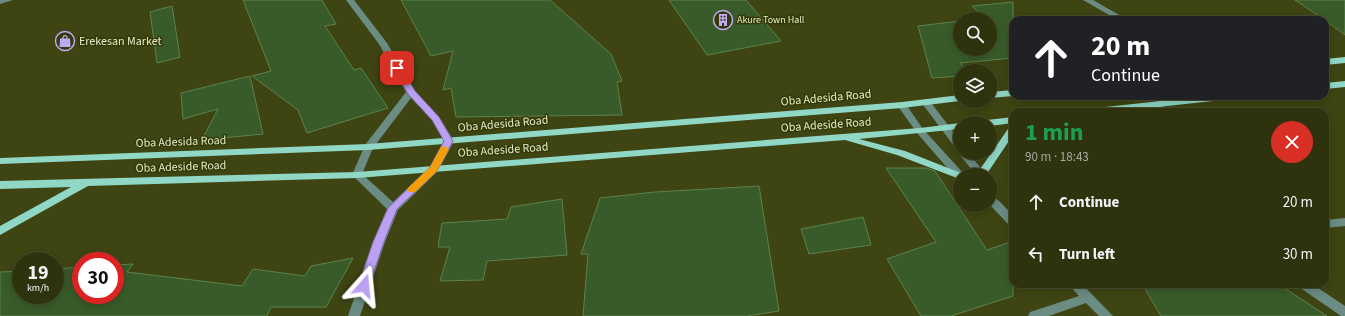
<!DOCTYPE html>
<html lang="en">
<head>
<meta charset="utf-8">
<style>
	body { margin:0; font-family:"Source Sans 3",sans-serif; background:#363b17; color:#f1f3f6; height:100vh; display:flex; flex-direction:column; font-size:15px; white-space:nowrap }
	* { box-sizing:border-box; margin:0 }
	p { font-size:13px; color:#a7aa9e }
	.icon { flex:none; width:22px; height:22px; fill:none; stroke:currentColor; stroke-width:2; stroke-linecap:round; stroke-linejoin:round }
	.map { position:relative; flex:1; overflow:hidden }
	.panel { position:absolute; left:1009px; top:108px; width:320px; height:180px; display:flex; flex-direction:column; background:#2e330e; border-radius:12px; box-shadow:0 2px 10px #0003,0 0 0 1px #494e2e }
	.panel>* { flex:none }
	.banner { position:absolute; left:1009px; top:16px; width:320px; height:84px; border-radius:12px; box-shadow:0 2px 10px #0003,0 0 0 1px #494e2e; background:#202124; color:#fff; overflow:hidden }
	.fabs { position:absolute; left:953px; top:12px; display:grid; gap:8px }
	.fabs a { display:grid; place-items:center; width:44px; height:44px; border-radius:50%; background:#2e330e; box-shadow:0 2px 10px #0003,0 0 0 1px #494e2e; font-size:20px }
	.speed { position:absolute; left:12px; top:252px; display:flex; gap:8px; font-size:20px; font-weight:700; text-align:center }
	.speed>* { display:grid; place-content:center; width:52px; height:52px; border-radius:50%; background:#2e330e; box-shadow:0 2px 10px #0003,0 0 0 1px #494e2e; line-height:1 }
	.speed small { font-size:10px; font-weight:400 }
	.speed .limit { border:6px solid #d22; background:#fff; color:#111 }
	.pin { position:absolute; display:grid; place-items:center; width:34px; height:34px; color:#fff; margin:-17px; border-radius:8px; box-shadow:0 2px 6px #0006 }
	.me { position:absolute; width:44px; margin:-22px; rotate:18deg; stroke-linejoin:round; filter:drop-shadow(0 0 3px #0008) }
	.turn { display:flex; align-items:center; gap:14px; height:84px; padding:0 16px; font-size:18px }
	.turn .icon { width:52px; height:52px; stroke-width:2.5 }
	.turn b { display:block; font-size:28px; line-height:34px }
	.round { display:grid; place-items:center; flex:none; width:42px; height:42px; border-radius:21px; background:#363b17 }
	.head { display:flex; align-items:center; justify-content:space-between; height:68px; padding:0 16px }
	h1 { font-size:24px; font-weight:700; line-height:30px; color:#1e9e55 }
	ul { padding:0; list-style:none }
	li { display:flex; align-items:center; gap:12px; height:52px; padding:0 16px }
	li div { flex:1 }
	li b { display:block; font-size:15px }
	li em { font-style:normal }
	.map>svg:first-child { display:block }
	.building { fill:#395b29; stroke:#5d834d }
	.lines { fill:none; stroke-linecap:round; stroke-linejoin:round }
	.minor { fill:#6a8c83; fill-rule:evenodd }
	.major { fill:#90d7c5; fill-rule:evenodd }
	.route { fill:#bca0f2; stroke:#7a689d }
	.slow { fill:#f59e0b }
	.labels { text-anchor:middle; dominant-baseline:central; stroke-width:3; stroke-linejoin:round; paint-order:stroke }
	.far-poi-label { font-size:10px; fill:#e4eac9; stroke:#343a05; text-anchor:start }
	.poi-label { font-size:12px; fill:#e4eac9; stroke:#343a05; text-anchor:start }
	.street-label { font-size:12px; fill:#e4eac9; stroke:#343a05 }
</style>
</head>
<body>
<div class="map">
<svg width="1345" height="316" viewBox="0 0 1345 316">
	<rect width="100%" height="100%" fill="#3e4412"/>
	<path class="building" d="M 243,0 L 322,0 L 336,24 L 325,26 L 354,70 L 361,68 L 388,108 L 307,133 L 298,110 L 252,76 L 271,71 Z
		M 401,0 L 550,0 L 611,54 L 622,81 L 617,82 L 622,115 L 456,117 L 451,88 L 443,90 L 453,51 L 431,56 Z
		M 669,0 L 746,0 L 781,41 L 707,55 Z
		M 1295,0 L 1345,0 L 1345,35 L 1325,20 Z
		M 1013,2 L 1013,58 L 960,63 L 967,71 L 960,71 L 960,76 L 932,78 L 918,26 L 960,21 L 960,49 L 990,49 L 990,19 L 977,19 L 984,18 L 972,6 Z
		M 172,6 L 180,57 L 157,63 L 150,12 Z
		M 250,76 L 263,134 L 202,140 L 218,109 L 183,119 L 181,93 Z
		M 886,168 L 926,168 L 935,171 L 987,250 L 1013,241 L 1013,296 L 951,316 L 921,316 L 887,259 L 936,242 Z
		M 759,186 L 779,311 L 747,316 L 583,316 L 588,254 L 581,254 L 600,198 L 655,192 Z
		M 562,199 L 567,255 L 487,261 L 483,280 L 440,281 L 450,247 L 438,247 L 442,223 L 507,219 L 511,207 Z
		M 863,217 L 871,245 L 809,254 L 801,229 Z
		M 353,258 L 326,307 L 271,307 L 267,316 L 0,316 L 0,272 L 21,271 L 21,295 L 55,295 L 55,269 L 81,267 L 81,295 L 115,295 L 115,265 L 133,264 L 127,272 L 242,286 L 253,269 L 305,276 L 311,266 Z
		M 1142,284 L 1278,284 L 1327,316 L 1161,316 Z"/>
	<g class="lines">
		<path class="minor" d="M 0,0 L 13,0 L 0,4 Z
			M 346,0 L 354,0 L 387,43 L 415,91 L 439,117 L 454,141 L 438,171 L 398,210 L 385,242 L 360,316 L 348,316 L 373,242 L 387,209 L 352,175 L 365,145 L 406,92 L 379,44 ZM 411,98 L 432,120 L 444,141 L 430,167 L 393,202 L 362,174 L 373,148 Z
			M 1083,0 L 1093,0 L 1128,20 L 1118,20 Z
			M 926,99 L 929,100 L 960,141 L 960,151 L 957,150 L 921,102 Z
			M 1159,101 L 1164,104 L 1160,112 L 1150,112 L 1156,102 Z
			M 902,102 L 905,103 L 923,129 L 964,174 L 965,175 L 960,175 L 960,179 L 956,178 L 917,133 L 897,105 Z
			M 960,152 L 960,153 L 969,153 L 986,175 L 976,175 L 960,155 L 959,153 Z
			M 990,195 L 994,196 L 1013,215 L 1013,226 L 1009,225 L 990,205 Z
			M 1345,218 L 1345,226 L 1325,228 L 1325,220 Z
			M 1068,284 L 1082,284 L 1113,316 L 1099,316 L 1086,303 L 1049,316 L 1028,316 L 1030,312 L 1079,296 Z
			M 1297,284 L 1312,284 L 1345,306 L 1345,316 L 1341,316 L 1299,287 Z"/>
		<path class="major" d="M 1345,57 L 1345,63 L 1325,65 L 1325,59 Z
			M 1345,81 L 1345,87 L 1325,89 L 1325,83 Z
			M 1013,90 L 1013,96 L 990,98 L 990,92 Z
			M 960,95 L 960,101 L 902,108 L 368,150 L 0,164 L 0,158 L 368,144 L 902,102 Z
			M 1207,96 L 1235,96 L 1231,99 L 1112,112 L 1082,112 L 1087,109 Z
			M 1013,117 L 1013,123 L 990,126 L 990,123 L 982,123 L 987,120 Z
			M 960,123 L 960,129 L 859,139 L 905,151 L 961,173 L 962,175 L 957,178 L 897,155 L 845,140 L 357,178 L 88,186 L 0,235 L 0,226 L 71,187 L 0,189 L 0,181 L 357,172 L 920,128 Z
			M 1013,125 L 1013,135 L 986,175 L 976,175 L 1010,126 Z"/>
	</g>
	<path class="route" d="M 394,66 L 400,66 L 415,91 L 439,117 L 453,141 L 437,171 L 397,209 L 384,242 L 369,286 L 364,291 L 358,286 L 373,242 L 388,208 L 430,167 L 444,141 L 432,120 L 408,94 L 393,68 Z"/>
	<path class="slow" d="M 444,146 L 449,149 L 437,171 L 415,192 L 409,192 L 407,190 L 409,187 L 430,167 L 441,147 Z"/>
	<defs>
		<g id="building-ring" transform="scale(1)"><circle r="9.5" fill="#343a05" stroke="#bea9f5" stroke-width="1.5"/><path d="M-4-6H4V6H1V3H-1V6H-4ZM-2.5-4.3h1.7v1.8h-1.7ZM.8-4.3h1.7v1.8H.8ZM-2.5-1h1.7V.8h-1.7ZM.8-1h1.7V.8H.8Z" fill="#bea9f5"/></g>
		<g id="shop-ring" transform="scale(1)"><circle r="9.5" fill="#343a05" stroke="#bea9f5" stroke-width="1.5"/><path d="M-5-2.5h2.3a2.7 3.5 0 0 1 5.4 0H5L5.5 6h-11ZM-1.5-2.5h3a1.5 2.3 0 0 0-3 0Z" fill="#bea9f5"/></g>
	</defs>
	<g fill-rule="evenodd">
		<use href="#building-ring" x="723" y="20"/>
		<use href="#shop-ring" x="65" y="41"/>
	</g>
	<g class="labels">
		<g class="far-poi-label">
			<text x="737" y="20">Akure Town Hall</text>
		</g>
		<g class="poi-label">
			<text x="79" y="41">Erekesan Market</text>
		</g>
		<g class="street-label">
			<text transform="translate(826 98) rotate(-5)">Oba Adesida Road</text>
			<text transform="translate(503 124) rotate(-5)">Oba Adesida Road</text>
			<text transform="translate(826 125) rotate(-4)">Oba Adeside Road</text>
			<text transform="translate(181 142) rotate(-2)">Oba Adesida Road</text>
			<text transform="translate(503 150) rotate(-4)">Oba Adeside Road</text>
			<text transform="translate(181 167) rotate(-2)">Oba Adeside Road</text>
		</g>
	</g>
</svg>
<div class="fabs">
<a><svg class="icon" aria-label="search" viewBox="0 0 24 24"><circle cx="10" cy="10" r="6"/><path d="M15 15l6 6"/></svg></a>
<a><svg class="icon" aria-label="layers" viewBox="0 0 24 24"><path d="M12 4l9 5-9 5-9-5zM3 14l9 5 9-5"/></svg></a>
<a>+</a>
<a>−</a>
</div>
<div class="speed"><div>19<small>km/h</small></div><div class="limit">30</div></div>
<div class="pin" style="left:397px;top:68px;background:#d93025"><svg class="icon" aria-label="arrive" viewBox="0 0 24 24"><path d="M6 21V4h12l-3 4 3 4H6"/></svg></div>
<svg class="me" style="left:364px;top:286px" viewBox="-20 -20 40 40"><path d="M0-17L14 15 0 8-14 15z" fill="#bca0f2" stroke="#fff" stroke-width="4"/></svg>
<div class="banner">
<div class="turn"><svg class="icon" aria-label="ahead" viewBox="0 0 24 24"><path d="M12 20V5M6 11l6-6 6 6"/></svg><div><b>20 m</b>Continue</div></div>
</div>
<section class="panel">
<div class="head"><div><h1>1 min</h1><p>90 m · 18:43</p></div><a class="round" style="background:#d93025;color:#fff"><svg class="icon" aria-label="close" viewBox="0 0 24 24"><path d="M6 6l12 12M18 6L6 18"/></svg></a></div>
<ul>
<li><svg class="icon" aria-label="ahead" viewBox="0 0 24 24"><path d="M12 20V5M6 11l6-6 6 6"/></svg><div><b>Continue</b></div><em>20 m</em></li>
<li><svg class="icon" aria-label="left" viewBox="0 0 24 24"><path d="M17 20v-9H6M10 6l-5 5 5 5"/></svg><div><b>Turn left</b></div><em>30 m</em></li>
</ul>
</section>
</div>
</body>
</html>
